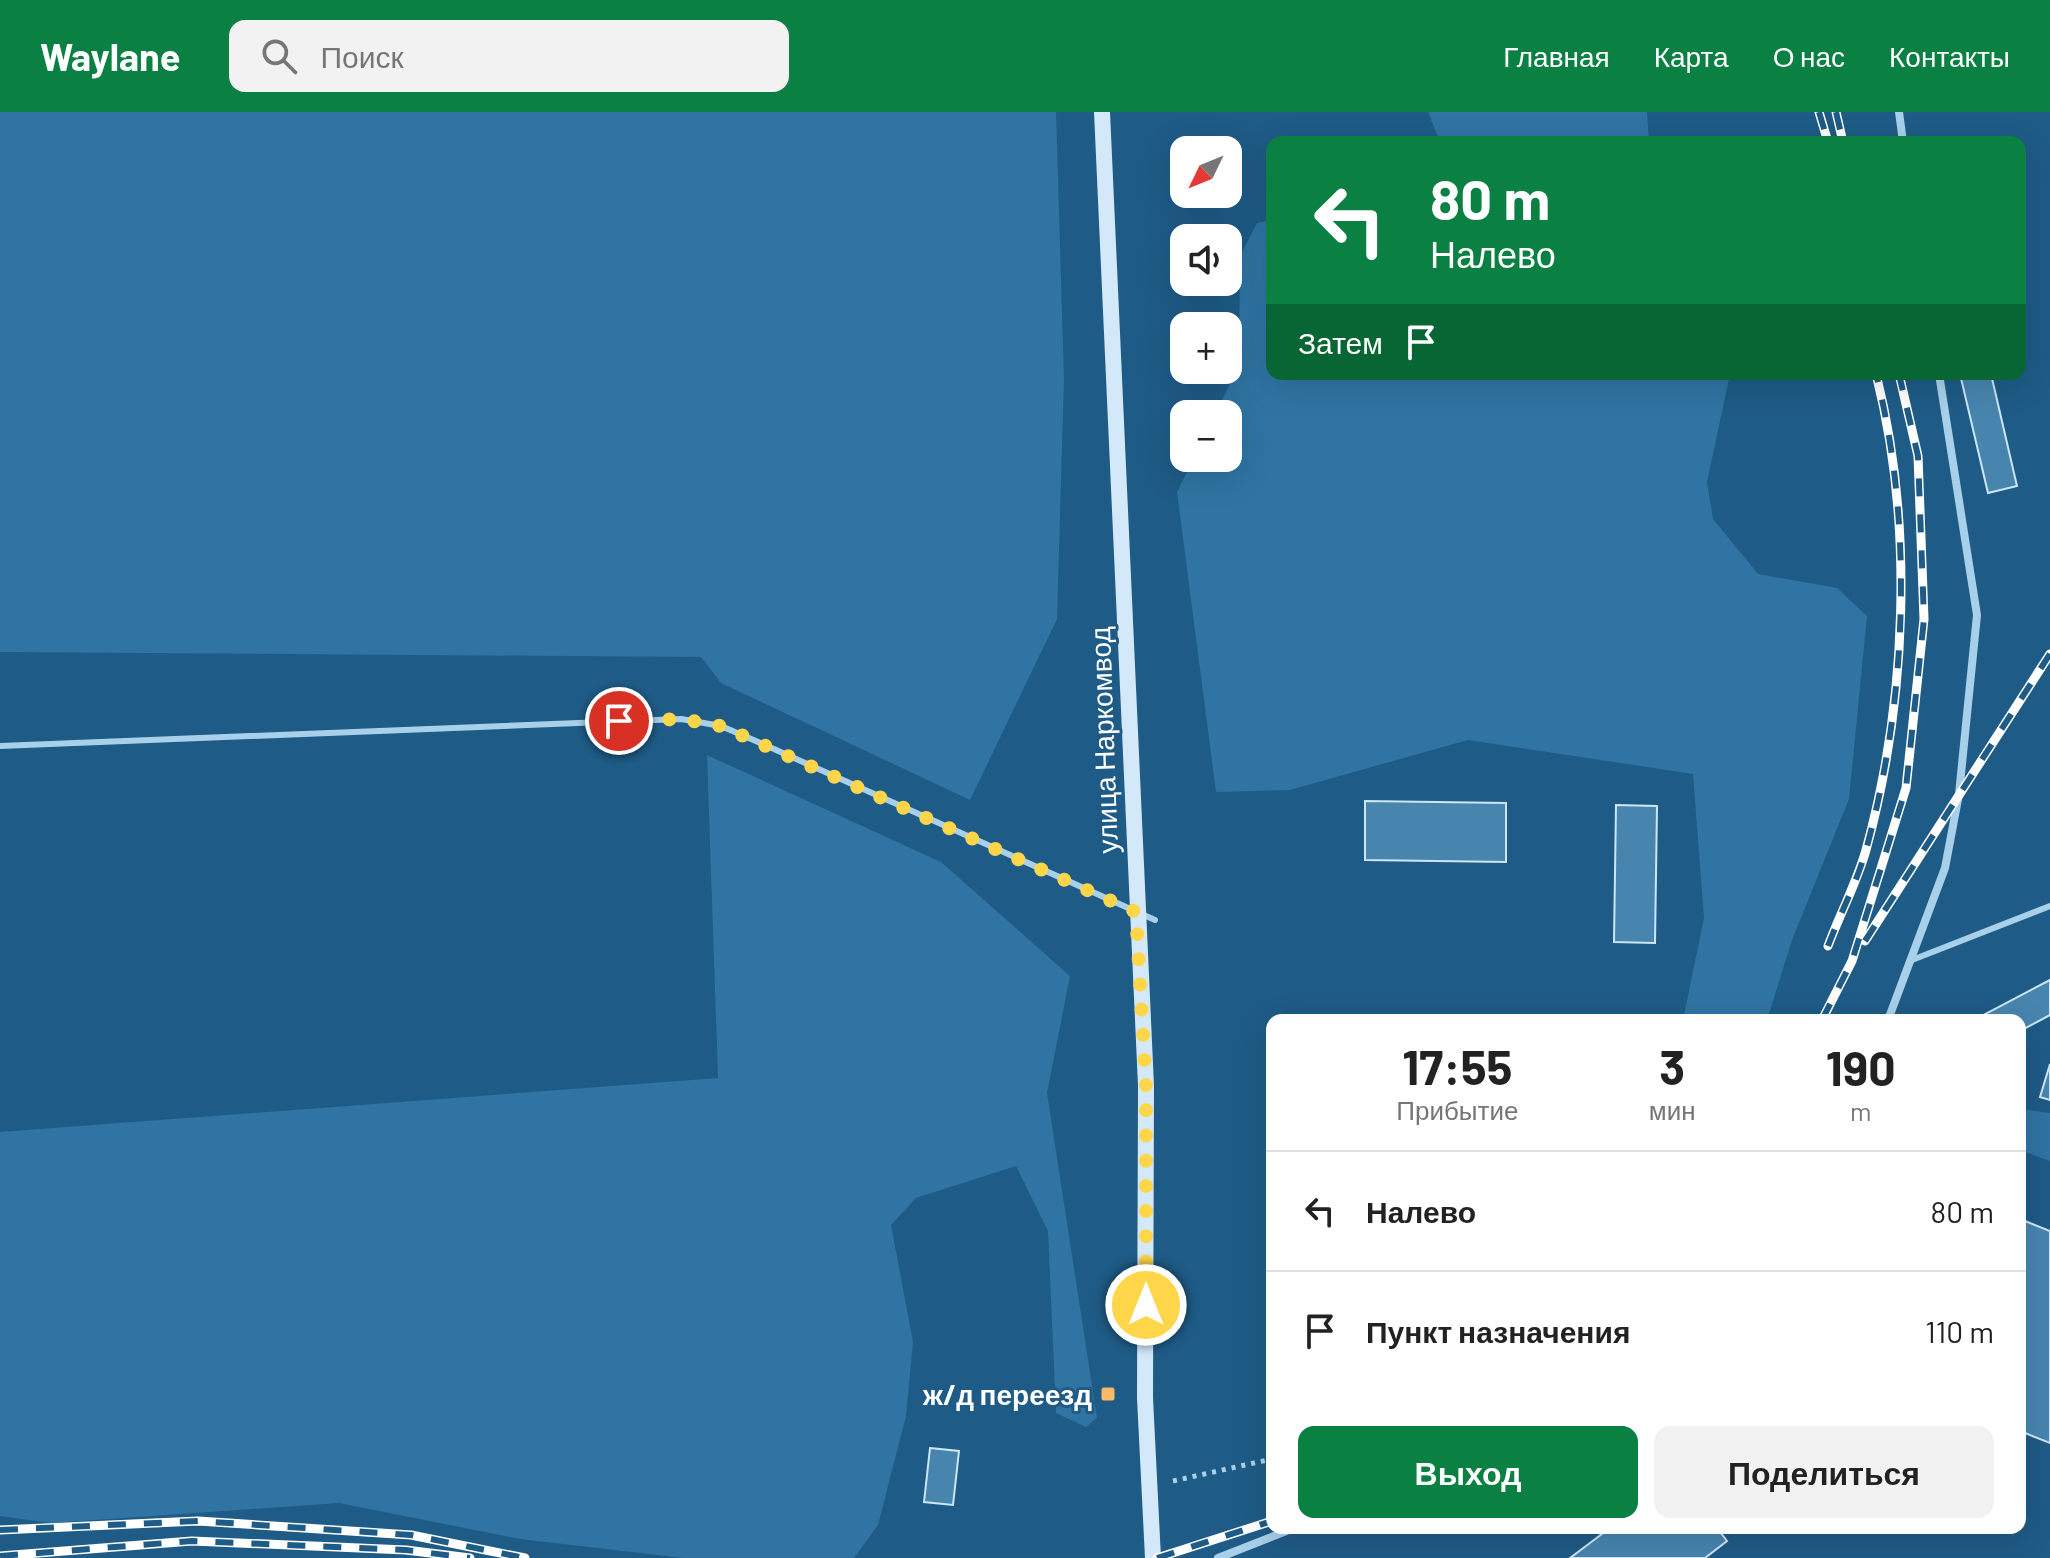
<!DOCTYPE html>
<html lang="ru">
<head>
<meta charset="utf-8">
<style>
	body { margin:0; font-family:Barlow,sans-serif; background:#f2f2f2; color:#222; height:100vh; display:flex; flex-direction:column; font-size:30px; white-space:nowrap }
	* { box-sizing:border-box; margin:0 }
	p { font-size:26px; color:#767676 }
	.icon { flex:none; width:44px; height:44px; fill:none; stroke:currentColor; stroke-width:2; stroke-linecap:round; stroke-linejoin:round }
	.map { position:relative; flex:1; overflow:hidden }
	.side { position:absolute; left:1266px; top:902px; width:760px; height:520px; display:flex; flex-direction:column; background:#fff; border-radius:16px; box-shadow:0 8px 32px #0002 }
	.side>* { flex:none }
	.guide { position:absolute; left:1266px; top:24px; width:760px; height:244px; border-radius:16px; box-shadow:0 8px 32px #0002; background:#0b8043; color:#fff; overflow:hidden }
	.needle { width:52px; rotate:227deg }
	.buttons { position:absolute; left:1170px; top:24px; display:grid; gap:16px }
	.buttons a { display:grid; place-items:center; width:72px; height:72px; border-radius:16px; background:#fff; box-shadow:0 8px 32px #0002; font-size:40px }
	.pin { position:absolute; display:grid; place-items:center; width:68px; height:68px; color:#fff; margin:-34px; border:4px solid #fff; border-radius:50%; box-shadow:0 2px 8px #0007 }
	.me { position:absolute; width:88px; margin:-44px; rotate:0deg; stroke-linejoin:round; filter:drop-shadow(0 0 6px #0008) }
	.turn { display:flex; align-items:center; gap:28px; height:168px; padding:0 32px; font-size:36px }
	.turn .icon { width:104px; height:104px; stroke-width:2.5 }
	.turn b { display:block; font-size:56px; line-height:68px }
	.then { display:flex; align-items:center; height:76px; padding:0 32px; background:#0003; gap:16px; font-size:30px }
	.eta { display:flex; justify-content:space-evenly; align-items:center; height:136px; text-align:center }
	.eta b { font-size:48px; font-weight:700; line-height:56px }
	.cta { display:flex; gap:16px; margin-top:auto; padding:16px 32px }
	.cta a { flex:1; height:92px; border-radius:16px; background:#0b8043; color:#fff; font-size:32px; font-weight:700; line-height:92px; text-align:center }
	.cta a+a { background:#f2f2f2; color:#222 }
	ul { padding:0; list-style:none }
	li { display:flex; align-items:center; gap:24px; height:120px; padding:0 32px; border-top:2px solid #e0e0e0 }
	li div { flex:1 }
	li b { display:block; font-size:30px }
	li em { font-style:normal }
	header { display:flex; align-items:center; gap:48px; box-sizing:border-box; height:112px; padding:0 40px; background:#0b8043; color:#fff }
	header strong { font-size:38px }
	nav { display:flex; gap:44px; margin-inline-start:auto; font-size:28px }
	.search { width:560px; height:72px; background:#f2f2f2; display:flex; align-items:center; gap:20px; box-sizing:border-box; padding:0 28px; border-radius:16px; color:#767676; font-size:30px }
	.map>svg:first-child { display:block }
	.green { fill:#2f74a3 }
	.building { fill:#4785af; stroke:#cce6f8; stroke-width:2 }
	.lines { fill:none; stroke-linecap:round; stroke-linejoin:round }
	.path { stroke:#a8d0ea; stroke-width:5; stroke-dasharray:4 6; stroke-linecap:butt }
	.lane { stroke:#a8d0ea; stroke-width:6 }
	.street { stroke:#a8d0ea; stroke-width:8 }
	.secondary { stroke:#d3e8f8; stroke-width:16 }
	.rail-casing { stroke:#fff; stroke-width:9 }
	.rail { stroke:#1e5b86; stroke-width:6; stroke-dasharray:18; stroke-linecap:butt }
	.route { stroke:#ffd54a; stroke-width:14; stroke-dasharray:0 25.2 }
	.poi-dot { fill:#f9b967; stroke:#1e5b86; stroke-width:3 }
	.labels { text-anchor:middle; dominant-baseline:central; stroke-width:6; stroke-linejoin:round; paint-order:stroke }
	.street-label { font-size:28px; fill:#fff; stroke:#1e5b86 }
	.poi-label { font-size:28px; font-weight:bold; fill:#fff; stroke:#1e5b86; text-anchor:end }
</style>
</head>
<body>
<header>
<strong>Waylane</strong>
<div class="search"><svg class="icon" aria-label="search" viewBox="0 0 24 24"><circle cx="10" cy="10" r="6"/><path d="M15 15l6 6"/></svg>Поиск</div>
<nav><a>Главная</a><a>Карта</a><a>О нас</a><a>Контакты</a></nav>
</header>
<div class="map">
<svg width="2050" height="1446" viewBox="0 0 2050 1446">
	<rect width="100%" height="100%" fill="#1e5b86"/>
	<path class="green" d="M 0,0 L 1056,0 L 1064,267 L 1057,507 L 970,688 L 721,571 L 701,545 L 0,540 Z
		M 1428,0 L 1647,0 L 1649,30 L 1440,30 Z
		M 1272,108 L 1272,262 L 1730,262 L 1707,370 L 1713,407 L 1758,462 L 1837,476 L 1867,504 L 1849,687 L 1792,828 L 1767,908 L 1683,908 L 1704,806 L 1693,662 L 1468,628 L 1290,678 L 1216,680 L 1177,380 L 1194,346 L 1228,346 L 1228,302 L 1215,302 L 1239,254 L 1240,144 L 1257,111 Z
		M 707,643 L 941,750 L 1070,864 L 1047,981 L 1097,1306 L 1086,1315 L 1056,1301 L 1048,1119 L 1016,1054 L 916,1086 L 891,1113 L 913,1230 L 906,1304 L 878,1413 L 854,1446 L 683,1446 L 520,1427 L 339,1391 L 51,1411 L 0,1404 L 0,1020 L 718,966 Z
		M 2020,997 L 2050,1001 L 2050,1049 L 2020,1038 Z"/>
	<path class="building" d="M 1960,262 L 1991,262 L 2017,374 L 1988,381 Z
		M 1365,689 L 1506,691 L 1506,750 L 1365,748 Z
		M 1616,693 L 1657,694 L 1655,831 L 1614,830 Z
		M 2050,868 L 2050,903 L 2020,919 L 2020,908 L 1974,908 Z
		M 2050,952 L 2050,988 L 2040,985 Z
		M 2020,1107 L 2050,1119 L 2050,1331 L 2020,1319 Z
		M 930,1336 L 959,1339 L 953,1393 L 924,1390 Z
		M 1610,1416 L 1717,1416 L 1727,1429 L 1705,1446 L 1570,1446 Z"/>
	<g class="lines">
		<path class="path" d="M 1173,1369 L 1272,1347"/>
		<path class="lane" d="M 0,634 L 681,607 L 721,614 L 765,633 L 1155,808
			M 1912,848 L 2050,794"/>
		<path class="street" d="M 1899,0 L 1903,30
			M 1888,908 L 1945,756 L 1959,682 L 1977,503 L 1939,262
			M 1218,1446 L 1294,1416"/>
		<path class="secondary" d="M 1102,0 L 1146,974 L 1145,1286 L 1153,1446"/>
		<g class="rail-casing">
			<path id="rail" d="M 1819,0 L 1828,30
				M 1836,0 L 1843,30
				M 1865,829 L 2050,542
				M 1828,834 C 1840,802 1857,770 1866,738 C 1907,589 1914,412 1876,262
				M 1822,908 L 1852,849 L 1906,676 L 1924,507 L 1918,344 L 1899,262
				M 0,1418 L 198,1409 L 411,1423 L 525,1446
				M 0,1444 L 192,1429 L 406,1438 L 470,1446
				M 1157,1446 L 1272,1409"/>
		</g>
		<use href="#rail" class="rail"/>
	</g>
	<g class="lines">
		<path class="route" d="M 619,609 L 681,607 L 721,614 L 1136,800 L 1146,974 L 1146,1193"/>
	</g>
	<rect class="poi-dot" x="1100" y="1274" width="16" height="16" rx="4"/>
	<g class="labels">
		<g class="street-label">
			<text transform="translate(1103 628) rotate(-92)">улица Наркомвод</text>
		</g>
		<g class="poi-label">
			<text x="1092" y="1282">ж/д переезд</text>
		</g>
	</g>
</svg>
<div class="buttons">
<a><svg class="needle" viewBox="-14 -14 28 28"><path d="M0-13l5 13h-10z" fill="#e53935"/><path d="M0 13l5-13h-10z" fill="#767676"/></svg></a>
<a><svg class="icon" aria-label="sound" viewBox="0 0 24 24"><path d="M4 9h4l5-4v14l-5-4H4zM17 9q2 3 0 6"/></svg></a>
<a>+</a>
<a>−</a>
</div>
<div class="pin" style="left:619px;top:609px;background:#d93025"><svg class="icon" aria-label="arrive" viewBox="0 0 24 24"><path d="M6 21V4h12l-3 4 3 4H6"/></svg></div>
<svg class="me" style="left:1146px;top:1193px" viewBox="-20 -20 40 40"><circle r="17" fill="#ffd54a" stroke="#fff" stroke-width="3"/><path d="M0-11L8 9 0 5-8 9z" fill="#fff"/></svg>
<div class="guide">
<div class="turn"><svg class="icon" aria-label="left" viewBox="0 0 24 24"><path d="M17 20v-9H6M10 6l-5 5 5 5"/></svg><div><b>80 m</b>Налево</div></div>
<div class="then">Затем<svg class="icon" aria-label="arrive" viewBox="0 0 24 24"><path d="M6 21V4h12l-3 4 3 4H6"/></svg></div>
</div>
<section class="side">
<div class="eta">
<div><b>17:55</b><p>Прибытие</p></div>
<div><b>3</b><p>мин</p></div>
<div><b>190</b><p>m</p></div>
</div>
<ul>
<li><svg class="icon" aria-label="left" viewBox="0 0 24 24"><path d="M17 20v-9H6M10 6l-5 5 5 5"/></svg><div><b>Налево</b></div><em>80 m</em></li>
<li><svg class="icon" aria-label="arrive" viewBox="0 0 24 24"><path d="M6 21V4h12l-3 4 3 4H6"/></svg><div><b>Пункт назначения</b></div><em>110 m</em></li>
</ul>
<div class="cta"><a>Выход</a><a>Поделиться</a></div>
</section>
</div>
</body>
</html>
